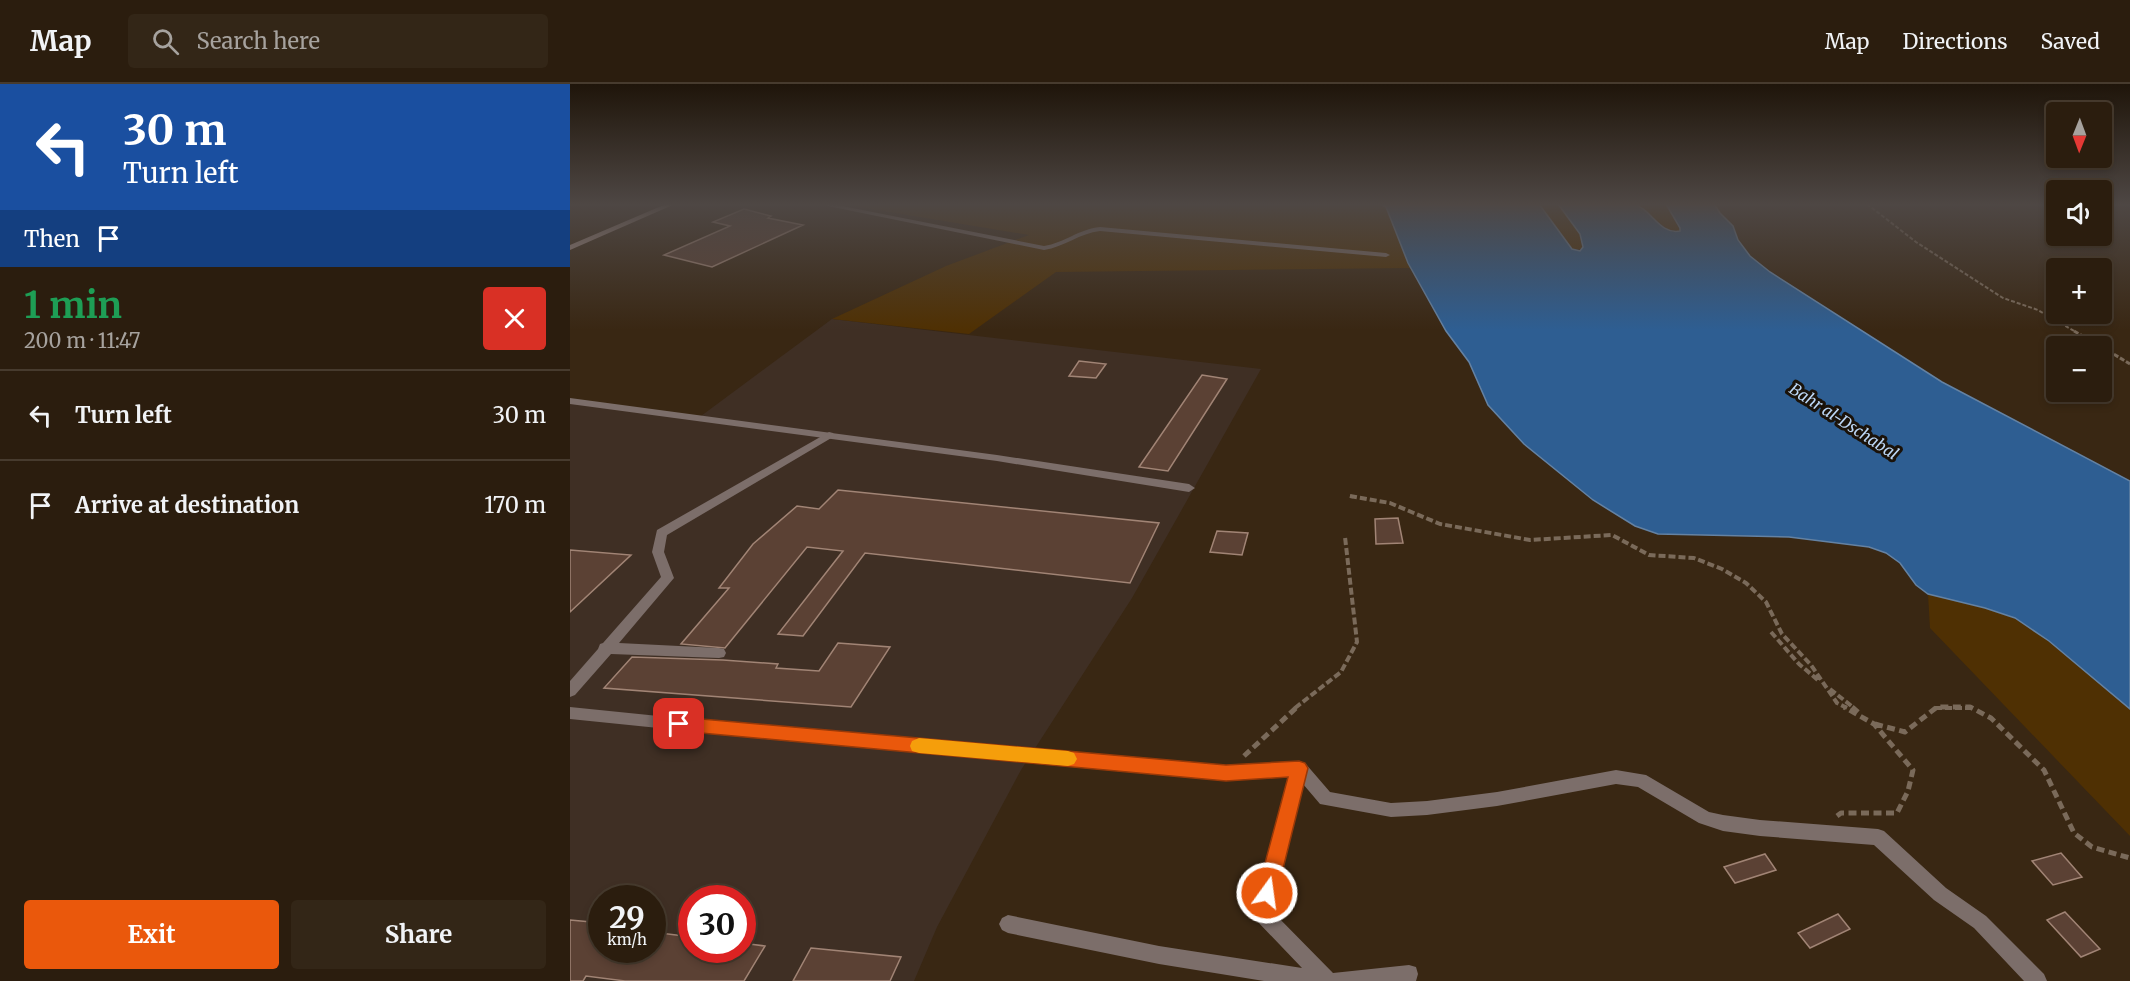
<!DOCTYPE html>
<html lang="en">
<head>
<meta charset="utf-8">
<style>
	body { margin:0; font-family:Merriweather,serif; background:#332617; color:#f1f3f6; height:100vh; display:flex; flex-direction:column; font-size:22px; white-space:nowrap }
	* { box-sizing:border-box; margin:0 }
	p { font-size:20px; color:#a6a29e }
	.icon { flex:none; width:33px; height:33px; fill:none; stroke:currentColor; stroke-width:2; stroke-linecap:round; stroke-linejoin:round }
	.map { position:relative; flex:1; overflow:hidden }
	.side { display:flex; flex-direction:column; background:#2b1d0e; width:570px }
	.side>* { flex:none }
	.hud { background:#1a4fa0; color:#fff; overflow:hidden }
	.needle { width:39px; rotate:181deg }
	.controls { position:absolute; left:1476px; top:18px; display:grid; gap:12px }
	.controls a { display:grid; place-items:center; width:66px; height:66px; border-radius:6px; background:#2b1d0e; box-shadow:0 3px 9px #0003,0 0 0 2px #473b2e; font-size:30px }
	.speed { position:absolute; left:18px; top:801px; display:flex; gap:12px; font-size:30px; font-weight:700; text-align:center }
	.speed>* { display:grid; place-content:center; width:78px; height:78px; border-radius:50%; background:#2b1d0e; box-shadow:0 3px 9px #0003,0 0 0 2px #473b2e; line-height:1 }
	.speed small { font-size:15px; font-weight:400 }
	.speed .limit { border:9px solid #d22; background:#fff; color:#111 }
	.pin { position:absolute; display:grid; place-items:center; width:51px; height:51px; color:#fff; margin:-26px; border-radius:12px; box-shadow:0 3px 9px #0006 }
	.me { position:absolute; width:66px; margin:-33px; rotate:14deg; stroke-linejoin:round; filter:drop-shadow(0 0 4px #0008) }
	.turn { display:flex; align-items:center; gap:21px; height:126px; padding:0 24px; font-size:27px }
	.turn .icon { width:78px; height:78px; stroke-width:2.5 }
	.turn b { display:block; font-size:42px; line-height:51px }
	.then { display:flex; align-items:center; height:57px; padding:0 24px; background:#0003; gap:12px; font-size:22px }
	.round { display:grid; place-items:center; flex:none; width:63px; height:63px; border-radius:6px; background:#332617 }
	.summary { display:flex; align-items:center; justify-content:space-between; height:102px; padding:0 24px }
	h1 { font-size:36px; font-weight:700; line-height:45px; color:#1e9e55 }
	.action { display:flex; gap:12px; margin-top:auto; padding:12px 24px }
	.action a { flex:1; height:69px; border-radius:6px; background:#ea580c; color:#fff; font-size:24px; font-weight:700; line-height:69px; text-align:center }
	.action a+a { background:#332617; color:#f1f3f6 }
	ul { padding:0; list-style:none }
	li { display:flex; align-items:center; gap:18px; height:90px; padding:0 24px; border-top:2px solid #473b2e }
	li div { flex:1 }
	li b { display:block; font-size:22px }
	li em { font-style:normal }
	header { display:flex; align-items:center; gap:36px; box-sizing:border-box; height:84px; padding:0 30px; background:#2b1d0e; border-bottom:2px solid #473b2e }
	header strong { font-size:28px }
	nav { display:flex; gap:33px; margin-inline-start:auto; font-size:21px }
	.search { width:420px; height:54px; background:#332617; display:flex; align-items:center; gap:15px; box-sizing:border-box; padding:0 21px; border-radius:6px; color:#a6a29e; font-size:22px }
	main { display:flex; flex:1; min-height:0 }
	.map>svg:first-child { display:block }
	.industrial { fill:#3f2f24; fill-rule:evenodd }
	.green { fill:#4f3003 }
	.water { fill:#2e5e92; stroke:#6482a3; stroke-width:1.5 }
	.building { fill:#5b4134; stroke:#a18475; stroke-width:1.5 }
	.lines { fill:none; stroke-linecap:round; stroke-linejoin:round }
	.path-far3 { stroke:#7a6a5a; stroke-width:2; stroke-dasharray:4 2; stroke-linecap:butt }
	.path-far2 { stroke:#7a6a5a; stroke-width:3; stroke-dasharray:5 2; stroke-linecap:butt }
	.path-far1 { stroke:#7a6a5a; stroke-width:4; stroke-dasharray:7 3; stroke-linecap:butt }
	.path { stroke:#7a6a5a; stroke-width:5; stroke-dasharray:8 4.5; stroke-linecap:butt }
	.lane { fill:#7c6e6a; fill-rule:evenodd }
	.street { fill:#7c6e6a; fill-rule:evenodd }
	.secondary { fill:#aa948d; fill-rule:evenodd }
	.route { fill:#ea580c; stroke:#983908; stroke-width:1.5 }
	.slow { fill:#f59e0b }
	.labels { text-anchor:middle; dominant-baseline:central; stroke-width:6; stroke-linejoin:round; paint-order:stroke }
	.water-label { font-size:16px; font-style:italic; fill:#bcd7f6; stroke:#1a1209 }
</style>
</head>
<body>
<header>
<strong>Map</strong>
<div class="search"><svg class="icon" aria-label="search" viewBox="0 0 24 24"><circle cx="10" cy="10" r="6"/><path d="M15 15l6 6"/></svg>Search here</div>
<nav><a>Map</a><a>Directions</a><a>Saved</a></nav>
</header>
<main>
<section class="side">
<div class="hud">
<div class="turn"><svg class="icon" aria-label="left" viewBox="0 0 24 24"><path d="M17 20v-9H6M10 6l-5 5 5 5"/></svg><div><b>30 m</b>Turn left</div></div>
<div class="then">Then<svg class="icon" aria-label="arrive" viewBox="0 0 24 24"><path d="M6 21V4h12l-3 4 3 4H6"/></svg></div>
</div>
<div class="summary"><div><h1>1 min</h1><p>200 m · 11:47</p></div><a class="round" style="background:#d93025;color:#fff"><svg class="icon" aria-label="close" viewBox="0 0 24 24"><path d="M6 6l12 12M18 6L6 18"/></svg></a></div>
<ul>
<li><svg class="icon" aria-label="left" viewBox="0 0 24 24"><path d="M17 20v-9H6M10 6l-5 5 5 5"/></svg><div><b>Turn left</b></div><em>30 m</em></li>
<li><svg class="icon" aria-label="arrive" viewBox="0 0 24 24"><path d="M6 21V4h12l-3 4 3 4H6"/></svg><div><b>Arrive at destination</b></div><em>170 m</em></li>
</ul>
<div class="action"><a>Exit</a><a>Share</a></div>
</section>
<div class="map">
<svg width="1560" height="897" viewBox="0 0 1560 897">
	<rect width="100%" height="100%" fill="#392713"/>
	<path class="industrial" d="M 262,235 L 691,285 L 562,514 L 451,686 L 367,843 L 344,897 L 0,897 L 0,316 L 131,332 ZM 32,814 L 82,814 L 82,866 L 32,866 ZM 122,814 L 172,814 L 172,866 L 122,866 Z"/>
	<path class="green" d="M 271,120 L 811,120 L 816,123 L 841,184 L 486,188 L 399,250 L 262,235 L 376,182 L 459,151 Z
		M 969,120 L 988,120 L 1010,150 L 1012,165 L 1002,165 Z
		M 1064,120 L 1096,120 L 1110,147 L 1099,146 Z
		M 1358,510 C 1387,516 1417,522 1443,534 C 1483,552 1526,597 1560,625 L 1560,752 L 1360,544 Z"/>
	<path class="water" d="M 811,120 L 969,120 L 1002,165 L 1010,167 L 1013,163 L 1010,150 L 988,120 C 1006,120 1048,116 1063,120 C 1081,124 1089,151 1110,147 L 1110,144 L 1096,120 L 1144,120 L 1150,129 L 1163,142 L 1168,156 L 1180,172 L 1200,188 L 1372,298 L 1560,397 L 1560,625 L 1479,557 L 1445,534 L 1415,524 L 1358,510 L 1346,501 L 1330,479 L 1316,469 L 1299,463 L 1219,453 L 1088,450 L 1065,442 L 1023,416 L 954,360 L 918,321 L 899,278 L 876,247 L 838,179 L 816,123 Z"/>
	<path class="building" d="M 174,125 L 201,132 L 198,134 L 233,141 L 142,183 L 94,171 L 160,142 L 143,138 Z
		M 509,277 L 536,280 L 526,294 L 499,292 Z
		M 632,291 L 657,295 L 598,387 L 569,383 Z
		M 268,406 L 589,439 L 560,499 L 295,469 L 233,552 L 208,550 L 273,467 L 237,463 L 155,564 L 111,560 L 159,504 L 149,504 L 183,460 L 227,422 L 249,425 Z
		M 828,434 L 833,459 L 806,460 L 805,435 Z
		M 647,447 L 678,449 L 672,471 L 640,468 Z
		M 0,466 L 61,471 L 0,528 Z
		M 268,559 L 320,563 L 281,623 L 34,604 L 62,573 L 153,576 L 208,580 L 206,584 L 249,587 Z
		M 1491,769 L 1512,793 L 1483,801 L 1462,777 Z
		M 1195,770 L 1206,786 L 1165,799 L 1154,783 Z
		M 1495,828 L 1530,865 L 1511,873 L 1477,836 Z
		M 1268,830 L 1280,845 L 1240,864 L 1228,849 Z
		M 0,836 L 32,839 L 32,866 L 82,866 L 82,848 L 122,853 L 122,866 L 172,866 L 172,859 L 195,862 L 174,897 L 55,897 L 16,892 L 13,897 L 0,897 Z
		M 241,864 L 331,873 L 320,897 L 223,897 Z"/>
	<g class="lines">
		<path class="path-far3" d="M 1297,120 L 1346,158 L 1433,214 L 1468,226 L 1506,248"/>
		<path class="path-far2" d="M 1504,247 L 1530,262
			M 1532,263 L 1560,280
			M 780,412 L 783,413"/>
		<path class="path-far1" d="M 780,412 L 820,419 L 870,440 L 960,456 L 1042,451 L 1079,471 L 1124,474 L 1152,485 L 1176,499 L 1196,518 L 1212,550 L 1241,581 L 1267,619 L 1277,624
			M 1201,548 L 1229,580 L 1249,597
			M 1260,605 L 1284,624
			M 725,624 L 771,588 L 787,558 L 775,453
			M 1365,624 L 1403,624"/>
		<path class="path" d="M 1282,623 L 1289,629
			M 1305,640 L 1335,648 L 1367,623 L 1400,623 L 1421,634 L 1474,686 L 1504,749 L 1522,763 L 1560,774
			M 674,672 L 727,623
			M 1267,732 L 1271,729 L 1327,729 L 1338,707 L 1343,686 L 1304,640 L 1274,623"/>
		<path class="lane" d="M 248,120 L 262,120 L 474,162 C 494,159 509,145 530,143 L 816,169 L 820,171 L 816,173 L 530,147 C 510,149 494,163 474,166 Z
			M 259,348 L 263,349 L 264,351 L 263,353 L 97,451 L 94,468 L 104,494 L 49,559 L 149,564 L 154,565 L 156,569 L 154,573 L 149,574 L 41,570 L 5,611 L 0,613 L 0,597 L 28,565 L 30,560 L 33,559 L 91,493 L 82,468 L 87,446 Z"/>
		<path class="street" d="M 0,314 L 427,371 L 619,400 L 625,404 L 619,408 L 427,377 L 0,320 Z
			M 0,623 L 196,643 L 656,682 L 729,677 L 735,679 L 760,708 L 821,719 L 857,717 L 927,708 L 1046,686 L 1076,691 L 1139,728 L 1153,731 L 1190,736 L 1308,745 L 1314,747 L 1376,804 L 1416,832 L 1474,890 L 1477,897 L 1454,897 L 1404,844 L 1364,816 L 1304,761 L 1190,752 L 1153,747 L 1129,739 L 1068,703 L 1046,700 L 927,722 L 857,731 L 821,733 L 750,720 L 733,700 L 702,827 L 763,889 L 839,881 L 846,883 L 848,890 L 846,897 L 694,897 L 589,880 L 438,849 L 432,846 L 429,840 L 432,834 L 438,831 L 589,862 L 732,884 L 686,836 L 683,830 L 719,692 L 656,696 L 196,655 L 0,635 Z"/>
		<path class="secondary" d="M 96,120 L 105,120 L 0,166 L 0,161 Z"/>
	</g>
	<linearGradient id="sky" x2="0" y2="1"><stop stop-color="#1f150a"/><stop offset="0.49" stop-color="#4e4744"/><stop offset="1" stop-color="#4e4744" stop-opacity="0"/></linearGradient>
	<rect width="1560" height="246" fill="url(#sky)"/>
	<path class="route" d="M 109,633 L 656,681 L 729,677 L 735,679 L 738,684 L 707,809 L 704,816 L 697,819 L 690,816 L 687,809 L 718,693 L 656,697 L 109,647 L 103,645 L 101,640 L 103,635 Z"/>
	<path class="slow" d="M 349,654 L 498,667 L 504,669 L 507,675 L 504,680 L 498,682 L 349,669 L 342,667 L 340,662 L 342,657 Z"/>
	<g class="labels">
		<g class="water-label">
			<text transform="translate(1274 337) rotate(33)">Bahr al-Dschabal</text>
		</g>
	</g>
</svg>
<div class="controls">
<a><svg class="needle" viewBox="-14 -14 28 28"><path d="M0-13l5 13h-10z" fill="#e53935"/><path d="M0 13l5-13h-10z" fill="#a6a29e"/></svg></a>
<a><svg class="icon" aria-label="sound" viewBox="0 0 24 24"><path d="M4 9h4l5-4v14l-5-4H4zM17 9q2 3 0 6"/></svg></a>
<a>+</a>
<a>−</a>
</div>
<div class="speed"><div>29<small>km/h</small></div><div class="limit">30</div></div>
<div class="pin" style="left:109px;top:640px;background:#d93025"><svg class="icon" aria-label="arrive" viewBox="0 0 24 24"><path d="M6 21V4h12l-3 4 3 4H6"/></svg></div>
<svg class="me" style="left:697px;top:809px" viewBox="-20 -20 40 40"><circle r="17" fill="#ea580c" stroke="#fff" stroke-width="3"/><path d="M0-11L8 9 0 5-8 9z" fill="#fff"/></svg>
</div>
</main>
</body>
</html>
